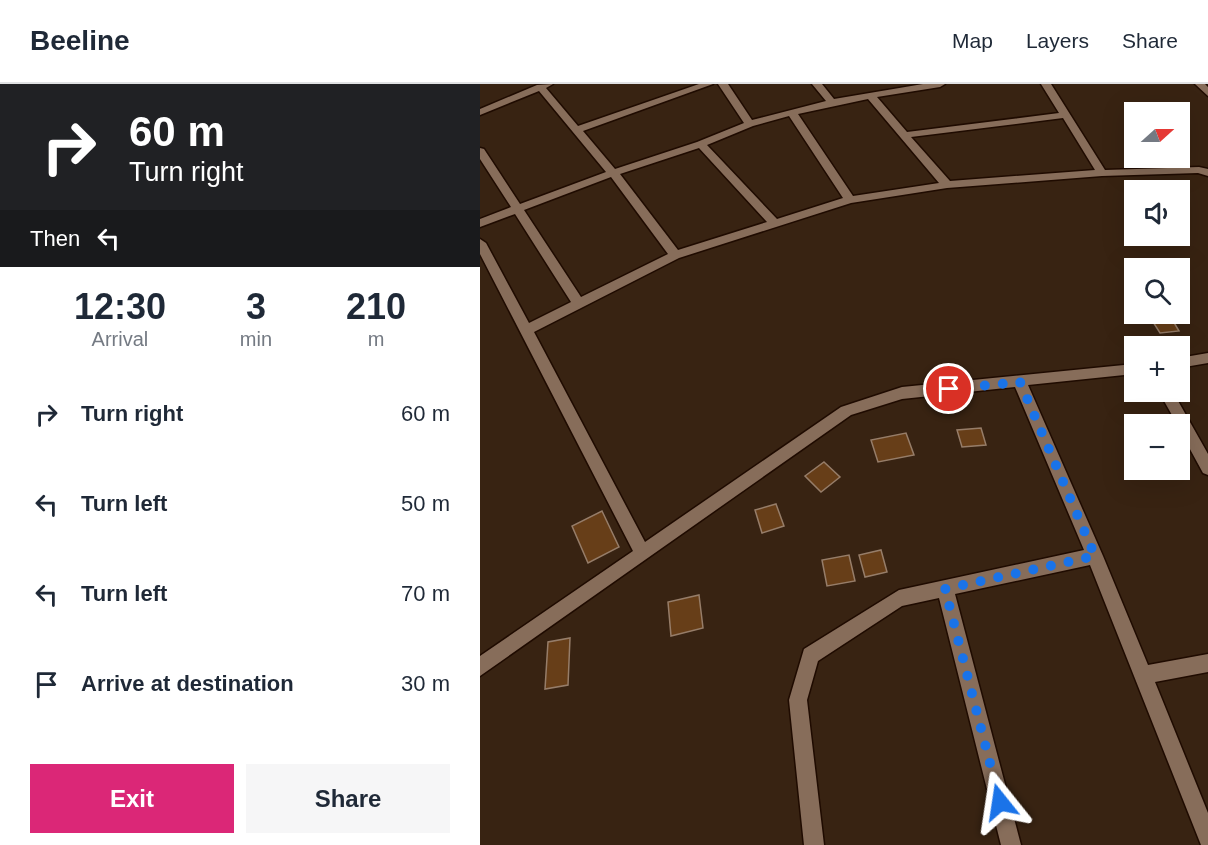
<!DOCTYPE html>
<html lang="en">
<head>
<meta charset="utf-8">
<style>
	body { margin:0; font-family:Arial,sans-serif; background:#f6f6f7; color:#1f2937; height:100vh; display:flex; flex-direction:column; font-size:22px; white-space:nowrap }
	* { box-sizing:border-box; margin:0 }
	p { font-size:20px; color:#747a83 }
	.icon { flex:none; width:33px; height:33px; fill:none; stroke:currentColor; stroke-width:2; stroke-linecap:round; stroke-linejoin:round }
	.map { position:relative; flex:1; overflow:hidden }
	.details { display:flex; flex-direction:column; background:#fff; width:480px }
	.details>* { flex:none }
	.hud { background:#202124; color:#fff; overflow:hidden }
	.needle { width:39px; rotate:69deg }
	.controls { position:absolute; left:644px; top:18px; display:grid; gap:12px }
	.controls a { display:grid; place-items:center; width:66px; height:66px; border-radius:0px; background:#fff; box-shadow:0 6px 24px #0002; font-size:30px }
	.pin { position:absolute; display:grid; place-items:center; width:51px; height:51px; color:#fff; margin:-26px; border:3px solid #fff; border-radius:50%; box-shadow:0 2px 6px #0007 }
	.me { position:absolute; width:66px; margin:-33px; rotate:345deg; stroke-linejoin:round; filter:drop-shadow(0 0 4px #0008) }
	.turn { display:flex; align-items:center; gap:21px; height:126px; padding:0 30px; font-size:27px }
	.turn .icon { width:78px; height:78px; stroke-width:2.5 }
	.turn b { display:block; font-size:42px; line-height:51px }
	.then { display:flex; align-items:center; height:57px; padding:0 30px; background:#0003; gap:12px; font-size:22px }
	.eta { display:flex; justify-content:space-evenly; align-items:center; height:102px; text-align:center }
	.eta b { font-size:36px; font-weight:700; line-height:42px }
	.primary-button { display:flex; gap:12px; margin-top:auto; padding:12px 30px }
	.primary-button a { flex:1; height:69px; border-radius:0px; background:#db2777; color:#fff; font-size:24px; font-weight:700; line-height:69px; text-align:center }
	.primary-button a+a { background:#f6f6f7; color:#1f2937 }
	ul { padding:0; list-style:none }
	li { display:flex; align-items:center; gap:18px; height:90px; padding:0 30px }
	li div { flex:1 }
	li b { display:block; font-size:22px }
	li em { font-style:normal }
	header { display:flex; align-items:center; gap:36px; box-sizing:border-box; height:84px; padding:0 30px; background:#fff; border-bottom:2px solid #e0e1e3 }
	header strong { font-size:28px }
	nav { display:flex; gap:33px; margin-inline-start:auto; font-size:21px }
	main { display:flex; flex:1; min-height:0 }
	.map>svg:first-child { display:block }
	.building { fill:#673e18; stroke:#967d69; stroke-width:1.5 }
	.lines { fill:none; stroke-linecap:round; stroke-linejoin:round }
	.street-casing { stroke:#1f0b00; stroke-width:3 }
	.street { fill:#876d5a; fill-rule:evenodd }
	.route { stroke:#1a73e8; stroke-width:10; stroke-dasharray:0 18 }
</style>
</head>
<body>
<header>
<strong>Beeline</strong>
<nav><a>Map</a><a>Layers</a><a>Share</a></nav>
</header>
<main>
<section class="details">
<div class="hud">
<div class="turn"><svg class="icon" aria-label="right" viewBox="0 0 24 24"><path d="M7 20v-9h11M14 6l5 5-5 5"/></svg><div><b>60 m</b>Turn right</div></div>
<div class="then">Then<svg class="icon" aria-label="left" viewBox="0 0 24 24"><path d="M17 20v-9H6M10 6l-5 5 5 5"/></svg></div>
</div>
<div class="eta">
<div><b>12:30</b><p>Arrival</p></div>
<div><b>3</b><p>min</p></div>
<div><b>210</b><p>m</p></div>
</div>
<ul>
<li><svg class="icon" aria-label="right" viewBox="0 0 24 24"><path d="M7 20v-9h11M14 6l5 5-5 5"/></svg><div><b>Turn right</b></div><em>60 m</em></li>
<li><svg class="icon" aria-label="left" viewBox="0 0 24 24"><path d="M17 20v-9H6M10 6l-5 5 5 5"/></svg><div><b>Turn left</b></div><em>50 m</em></li>
<li><svg class="icon" aria-label="left" viewBox="0 0 24 24"><path d="M17 20v-9H6M10 6l-5 5 5 5"/></svg><div><b>Turn left</b></div><em>70 m</em></li>
<li><svg class="icon" aria-label="arrive" viewBox="0 0 24 24"><path d="M6 21V4h12l-3 4 3 4H6"/></svg><div><b>Arrive at destination</b></div><em>30 m</em></li>
</ul>
<div class="primary-button"><a>Exit</a><a>Share</a></div>
</section>
<div class="map">
<svg width="728" height="761" viewBox="0 0 728 761">
	<rect width="100%" height="100%" fill="#382312"/>
	<path class="building" d="M 668,230 L 689,230 L 699,247 L 680,249 Z
		M 501,344 L 506,361 L 482,363 L 477,346 Z
		M 426,349 L 434,371 L 398,378 L 391,356 Z
		M 344,378 L 360,393 L 341,408 L 325,392 Z
		M 296,420 L 304,442 L 282,449 L 275,426 Z
		M 122,427 L 139,463 L 108,479 L 92,442 Z
		M 401,466 L 407,488 L 385,493 L 379,471 Z
		M 369,471 L 375,497 L 347,502 L 342,476 Z
		M 219,511 L 223,544 L 191,552 L 188,518 Z
		M 90,554 L 88,601 L 65,605 L 68,558 Z"/>
	<g class="lines">
		<g class="street-casing">
			<path id="street" d="M 73,0 L 66,4 L 98,42 L 219,0 L 233,0 L 103,47 L 135,85 L 217,58 L 264,39 L 238,0 L 248,0 L 272,36 L 346,17 L 332,0 L 342,0 L 354,15 L 443,0 L 465,0 L 460,3 L 397,13 L 427,48 L 579,29 L 561,0 L 571,0 L 625,86 L 719,83 L 728,85 L 728,92 L 718,89 L 622,92 L 467,104 L 371,119 L 199,174 L 54,248 L 165,458 L 361,323 L 422,303 L 654,280 L 654,290 L 548,301 L 623,472 L 668,581 L 728,570 L 728,588 L 675,598 L 728,729 L 728,761 L 721,761 L 610,481 L 475,510 L 541,761 L 521,761 L 459,514 L 422,522 L 338,577 L 327,616 L 344,761 L 324,761 L 309,616 L 324,565 L 419,506 L 604,466 L 535,303 L 422,315 L 371,331 L 0,592 L 0,572 L 153,467 L 0,170 L 0,155 L 6,159 L 49,239 L 91,218 L 35,130 L 0,143 L 0,135 L 31,123 L 0,75 L 0,64 L 4,65 L 40,120 L 126,88 L 59,7 L 0,31 L 0,25 L 57,1 ZM 388,15 L 459,99 L 373,112 L 318,30 ZM 309,32 L 363,114 L 297,135 L 227,61 L 273,42 ZM 583,34 L 615,86 L 470,97 L 431,53 ZM 219,64 L 287,138 L 198,166 L 140,90 ZM 131,93 L 188,170 L 101,213 L 44,126 Z
				M 715,0 L 725,0 L 728,3 L 728,12 Z
				M 728,269 L 728,279 L 699,284 L 699,274 Z
				M 679,308 L 693,308 L 728,370 L 728,391 L 723,389 L 699,345 L 699,340 L 697,340 Z"/>
		</g>
		<use href="#street" class="street"/>
	</g>
	<g class="lines">
		<path class="route" d="M 469,305 L 540,298 L 615,472 L 465,505 L 520,718"/>
	</g>
</svg>
<div class="controls">
<a><svg class="needle" viewBox="-14 -14 28 28"><path d="M0-13l5 13h-10z" fill="#e53935"/><path d="M0 13l5-13h-10z" fill="#747a83"/></svg></a>
<a><svg class="icon" aria-label="sound" viewBox="0 0 24 24"><path d="M4 9h4l5-4v14l-5-4H4zM17 9q2 3 0 6"/></svg></a>
<a><svg class="icon" aria-label="search" viewBox="0 0 24 24"><circle cx="10" cy="10" r="6"/><path d="M15 15l6 6"/></svg></a>
<a>+</a>
<a>−</a>
</div>
<div class="pin" style="left:469px;top:305px;background:#d93025"><svg class="icon" aria-label="arrive" viewBox="0 0 24 24"><path d="M6 21V4h12l-3 4 3 4H6"/></svg></div>
<svg class="me" style="left:520px;top:718px" viewBox="-20 -20 40 40"><path d="M0-17L14 15 0 8-14 15z" fill="#1a73e8" stroke="#fff" stroke-width="4"/></svg>
</div>
</main>
</body>
</html>
